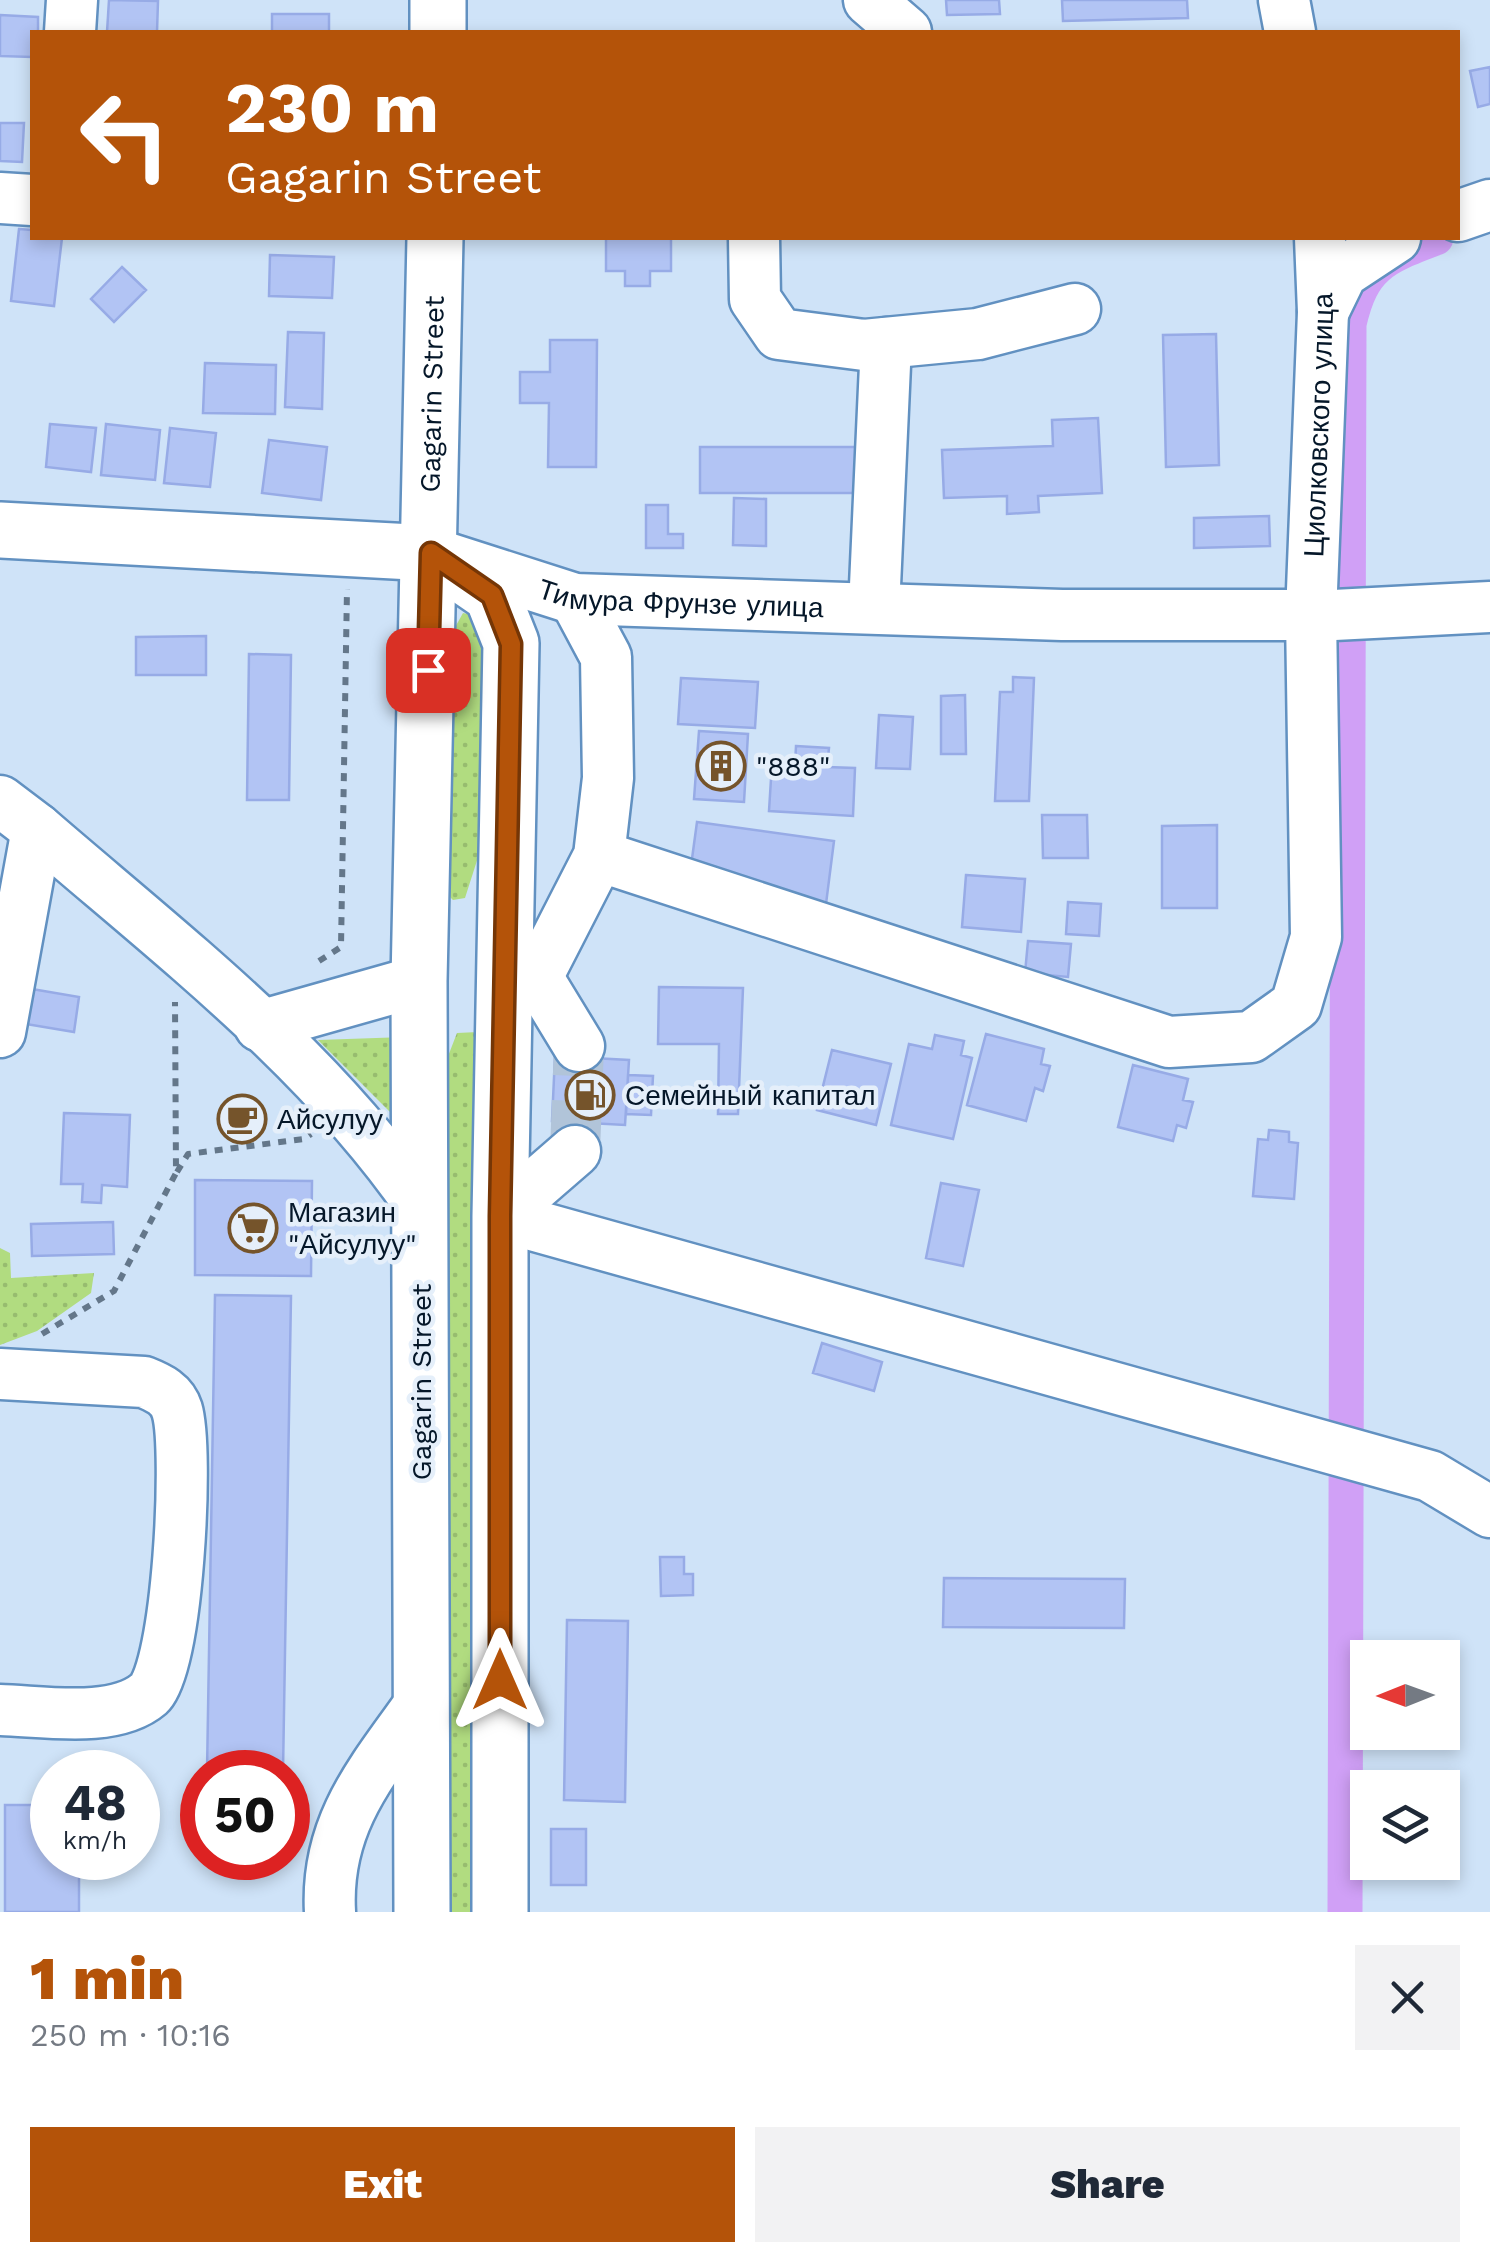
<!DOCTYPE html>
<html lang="en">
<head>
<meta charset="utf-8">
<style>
	body { margin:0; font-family:"Work Sans",sans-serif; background:#f2f2f3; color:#1f2937; height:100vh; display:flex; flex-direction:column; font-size:38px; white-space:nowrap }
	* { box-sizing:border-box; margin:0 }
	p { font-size:32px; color:#747a83 }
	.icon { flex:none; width:55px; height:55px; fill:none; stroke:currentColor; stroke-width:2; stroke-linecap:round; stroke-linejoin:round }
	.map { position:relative; height:1912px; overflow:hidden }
	.sheet { display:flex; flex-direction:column; background:#fff; flex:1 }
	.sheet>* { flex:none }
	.banner { position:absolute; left:30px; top:30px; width:1430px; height:210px; border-radius:0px; box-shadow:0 5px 15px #0003; background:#b45309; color:#fff; overflow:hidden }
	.needle { width:65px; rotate:269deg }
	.controls { position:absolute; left:1350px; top:1640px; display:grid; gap:20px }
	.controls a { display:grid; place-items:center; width:110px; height:110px; border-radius:0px; background:#fff; box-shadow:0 5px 15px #0003; font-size:50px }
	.speed { position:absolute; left:30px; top:1750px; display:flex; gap:20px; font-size:50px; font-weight:700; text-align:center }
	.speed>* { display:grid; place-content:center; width:130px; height:130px; border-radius:50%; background:#fff; box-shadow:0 5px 15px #0003; line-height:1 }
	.speed small { font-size:25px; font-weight:400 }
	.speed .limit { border:15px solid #d22; background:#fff; color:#111 }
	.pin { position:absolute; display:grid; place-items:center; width:85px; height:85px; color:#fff; margin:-42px; border-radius:20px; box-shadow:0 5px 15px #0006 }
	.me { position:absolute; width:110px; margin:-55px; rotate:0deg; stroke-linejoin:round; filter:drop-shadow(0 0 8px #0008) }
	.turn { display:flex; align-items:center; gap:35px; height:210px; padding:0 30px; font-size:45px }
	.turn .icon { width:130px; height:130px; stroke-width:2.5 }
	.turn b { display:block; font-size:70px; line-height:85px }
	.round { display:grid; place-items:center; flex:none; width:105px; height:105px; border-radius:0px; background:#f2f2f3 }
	.summary { display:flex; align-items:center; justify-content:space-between; height:170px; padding:0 30px }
	h1 { font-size:60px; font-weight:800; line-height:75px; color:#b45309 }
	.action { display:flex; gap:20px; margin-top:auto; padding:20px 30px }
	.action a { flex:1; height:115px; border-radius:0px; background:#b45309; color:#fff; font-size:40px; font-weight:800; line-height:115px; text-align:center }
	.action a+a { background:#f2f2f3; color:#1f2937 }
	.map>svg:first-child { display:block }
	.grass { fill:url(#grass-dots) }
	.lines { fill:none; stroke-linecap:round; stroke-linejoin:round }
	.canal { stroke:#d0a0f6; stroke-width:35 }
	.building { fill:#b2c4f4; stroke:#97abe6; stroke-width:2.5 }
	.minor-tunnel { stroke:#b1c4d9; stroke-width:50; stroke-dasharray:50 25; stroke-linecap:butt }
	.minor-casing { stroke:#6291c1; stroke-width:55 }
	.major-casing { stroke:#6291c1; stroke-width:60 }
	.path { stroke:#64778a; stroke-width:6; stroke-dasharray:8 8; stroke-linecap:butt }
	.minor { stroke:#fff; stroke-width:50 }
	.major { stroke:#fff; stroke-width:55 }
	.route-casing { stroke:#753606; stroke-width:25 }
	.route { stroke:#b45309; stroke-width:18 }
	.labels { text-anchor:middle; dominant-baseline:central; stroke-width:9; stroke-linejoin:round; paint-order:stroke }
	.street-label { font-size:28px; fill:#051729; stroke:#e5effa }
	.poi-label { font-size:28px; fill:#051729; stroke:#e5effa; text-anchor:start }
</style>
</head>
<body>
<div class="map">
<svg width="1490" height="1912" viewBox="0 0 1490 1912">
	<defs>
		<pattern id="grass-dots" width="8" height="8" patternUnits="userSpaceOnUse" patternTransform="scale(2.5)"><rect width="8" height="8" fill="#b1dc80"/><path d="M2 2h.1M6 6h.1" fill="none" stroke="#97bc6f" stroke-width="1.8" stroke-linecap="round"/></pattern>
	</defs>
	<rect width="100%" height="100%" fill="#cfe3f8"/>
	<path class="grass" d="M 463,613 L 476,616 L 490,636 L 481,848 L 465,898 L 453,900 L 446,893 L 448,640 Z
		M 478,1032 L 479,1912 L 443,1912 L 445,1064 L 457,1033 Z
		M 405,1037 L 404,1126 L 318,1040 Z
		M 0,1248 L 10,1253 L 11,1278 L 94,1273 L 91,1293 L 37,1331 L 0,1345 Z"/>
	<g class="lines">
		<path class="canal" d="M 1345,1912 L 1349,324 C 1362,266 1383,258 1436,238"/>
	</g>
	<path class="building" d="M 109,0 L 158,1 L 157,32 L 107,32 Z
		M 946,0 L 999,0 L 1000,14 L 947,15 Z
		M 1062,0 L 1187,0 L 1188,18 L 1063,21 Z
		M 272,14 L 329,14 L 329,32 L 272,32 Z
		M 0,15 L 38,17 L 38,32 L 32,32 L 32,57 L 0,56 Z
		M 1490,67 L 1490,104 L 1478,107 L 1470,71 Z
		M 0,123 L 24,123 L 22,162 L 0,161 Z
		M 19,229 L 32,230 L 32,238 L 62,238 L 54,306 L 11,301 Z
		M 606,238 L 671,238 L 671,271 L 650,271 L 650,286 L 625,286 L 625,271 L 606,271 Z
		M 270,255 L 334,257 L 332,298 L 269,296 Z
		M 122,267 L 146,290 L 114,322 L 91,299 Z
		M 288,332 L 324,333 L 322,409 L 285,407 Z
		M 1216,334 L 1219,465 L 1166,467 L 1163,335 Z
		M 550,340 L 597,340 L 596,467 L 548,467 L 549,403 L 520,403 L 520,372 L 550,372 Z
		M 205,363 L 276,365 L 275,414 L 203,413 Z
		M 1098,418 L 1102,493 L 1038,496 L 1039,512 L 1007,514 L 1007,496 L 944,498 L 942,450 L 1053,446 L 1052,420 Z
		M 50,424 L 96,428 L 91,472 L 46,467 Z
		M 106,424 L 160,430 L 155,480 L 101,475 Z
		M 170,428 L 216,433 L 210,487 L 164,483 Z
		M 269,440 L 327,447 L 321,500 L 262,493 Z
		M 700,447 L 868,447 L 869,493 L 700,493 Z
		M 734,498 L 766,499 L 766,546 L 733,545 Z
		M 646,505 L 668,505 L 668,534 L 683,534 L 683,548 L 646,548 Z
		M 1269,516 L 1270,546 L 1194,548 L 1194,518 Z
		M 206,636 L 206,675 L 136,675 L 136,637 Z
		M 249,654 L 291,655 L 289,800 L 247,800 Z
		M 1013,677 L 1034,678 L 1029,801 L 995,801 L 1000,692 L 1013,692 Z
		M 681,678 L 758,682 L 755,728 L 678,724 Z
		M 965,695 L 966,754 L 941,754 L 941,696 Z
		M 879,715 L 913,717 L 910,769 L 876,768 Z
		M 699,731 L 748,734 L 744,802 L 694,799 Z
		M 796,746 L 829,748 L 827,767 L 855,768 L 853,816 L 769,811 L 772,763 L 795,765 Z
		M 1042,815 L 1087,815 L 1088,858 L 1043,858 Z
		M 697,822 L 834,841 L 826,904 L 691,866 Z
		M 1217,825 L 1217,908 L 1162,908 L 1162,826 Z
		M 966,875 L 1025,879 L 1021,932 L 962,927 Z
		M 1068,902 L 1101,904 L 1099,936 L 1066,934 Z
		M 1028,941 L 1071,944 L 1068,977 L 1025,973 Z
		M 659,987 L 743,988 L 738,1114 L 718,1114 L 719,1044 L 658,1044 Z
		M 32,989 L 79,997 L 74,1032 L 26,1024 Z
		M 986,1034 L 1044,1049 L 1041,1064 L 1050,1066 L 1043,1091 L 1035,1088 L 1026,1121 L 967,1105 Z
		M 935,1035 L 964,1041 L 961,1055 L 972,1058 L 953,1139 L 891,1125 L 909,1044 L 932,1049 Z
		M 832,1050 L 891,1064 L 876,1125 L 817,1110 Z
		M 555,1056 L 629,1060 L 625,1125 L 552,1121 Z
		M 1133,1065 L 1188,1079 L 1183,1100 L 1193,1102 L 1186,1128 L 1177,1125 L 1173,1141 L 1118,1127 Z
		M 628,1075 L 653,1076 L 651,1115 L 626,1114 Z
		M 64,1113 L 130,1115 L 127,1187 L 102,1185 L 101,1203 L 82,1202 L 83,1184 L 61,1184 Z
		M 1269,1130 L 1289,1132 L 1289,1142 L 1298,1143 L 1294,1199 L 1253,1196 L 1258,1139 L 1268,1140 Z
		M 195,1180 L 312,1181 L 311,1276 L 195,1275 Z
		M 941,1183 L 979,1190 L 963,1266 L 926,1258 Z
		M 113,1222 L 114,1254 L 32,1256 L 31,1224 Z
		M 215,1295 L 291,1296 L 283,1772 L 207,1772 Z
		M 822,1343 L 882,1362 L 874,1391 L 813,1373 Z
		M 660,1557 L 684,1557 L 684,1574 L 693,1574 L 693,1595 L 661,1596 Z
		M 944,1578 L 1125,1579 L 1124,1628 L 943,1627 Z
		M 567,1620 L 628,1621 L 625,1802 L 564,1800 Z
		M 5,1805 L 52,1805 L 52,1858 L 79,1858 L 79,1912 L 5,1912 Z
		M 551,1829 L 586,1829 L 586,1885 L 551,1885 Z"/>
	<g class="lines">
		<path class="minor-tunnel" d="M 575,1151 L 579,1046"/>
		<g class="minor-casing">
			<g id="minor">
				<path d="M 869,0 L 906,32"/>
				<path d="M 1284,0 L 1290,32"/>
				<path d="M 70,32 L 72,0"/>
				<path d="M 0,198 L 32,200"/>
				<path d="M 1458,216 L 1490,205"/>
				<path d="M 754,238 L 755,299 L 779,334 L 864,345 L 978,334 L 1075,309"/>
				<path d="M 1323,312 L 1342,273 L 1395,238"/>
				<path id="s1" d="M 447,558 L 575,599 L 1062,615 L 1334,615 L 1490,607"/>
				<path d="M 874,608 L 886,343"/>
				<path d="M 0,801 L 37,829 C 171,945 319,1058 420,1205"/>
				<path id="s2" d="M 599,856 L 1169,1042 L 1251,1037 L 1296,1005 L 1316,937 L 1311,615 L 1323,312 L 1320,238"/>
				<path d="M 506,976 L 537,977 L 599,856 L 608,778 L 606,657 L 575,599"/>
				<path d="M 537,977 L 579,1046"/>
				<path d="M 260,1026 L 419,981"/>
				<path d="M 0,1032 L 37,829"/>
				<path d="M 500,1216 L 1430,1476 L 1490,1512"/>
				<path d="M 500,1216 L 575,1151"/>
				<path d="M 0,1374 L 144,1382 C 159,1388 172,1394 177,1410 C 189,1450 178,1669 149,1694 C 114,1724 43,1711 0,1710"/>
				<path d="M 330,1912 C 325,1823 373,1770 422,1701"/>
			</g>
		</g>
		<g class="major-casing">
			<g id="major">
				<path d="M 438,32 L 438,0"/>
				<path d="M 0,530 L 431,553"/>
				<path d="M 431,553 L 492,595 L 511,643 L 500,1216 L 500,1912"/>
				<path id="s3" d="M 422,1912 L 419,981 L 435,238"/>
			</g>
		</g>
		<path class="path" d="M 319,961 L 341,947 L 347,589
			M 177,1172 L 188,1154 L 304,1139 L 311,1134
			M 42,1334 L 114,1291 L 176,1173 L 175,1002"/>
		<use href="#minor" class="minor"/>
		<use href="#major" class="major"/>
	</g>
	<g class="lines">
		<g class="route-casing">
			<path id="route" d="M 428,670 L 431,553 L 492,595 L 511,644 L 500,1216 L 500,1680"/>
		</g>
		<use href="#route" class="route"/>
	</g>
	<defs>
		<g id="building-ring" transform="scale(2.5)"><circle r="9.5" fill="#e5effa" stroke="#75542b" stroke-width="1.5"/><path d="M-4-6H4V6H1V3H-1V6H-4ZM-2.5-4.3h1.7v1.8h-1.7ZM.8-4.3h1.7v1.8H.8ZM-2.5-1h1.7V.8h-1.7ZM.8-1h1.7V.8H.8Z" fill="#75542b"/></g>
		<g id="fuel-ring" transform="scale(2.5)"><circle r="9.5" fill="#e5effa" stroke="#75542b" stroke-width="1.5"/><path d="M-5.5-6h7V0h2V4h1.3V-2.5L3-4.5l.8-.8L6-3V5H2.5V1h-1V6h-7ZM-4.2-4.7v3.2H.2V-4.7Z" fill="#75542b"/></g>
		<g id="cafe-ring" transform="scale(2.5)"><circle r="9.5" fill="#e5effa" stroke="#75542b" stroke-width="1.5"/><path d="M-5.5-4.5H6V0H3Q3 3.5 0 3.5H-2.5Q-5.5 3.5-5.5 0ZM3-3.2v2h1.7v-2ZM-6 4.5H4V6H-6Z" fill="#75542b"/></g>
		<g id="supermarket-ring" transform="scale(2.5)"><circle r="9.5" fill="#e5effa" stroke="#75542b" stroke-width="1.5"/><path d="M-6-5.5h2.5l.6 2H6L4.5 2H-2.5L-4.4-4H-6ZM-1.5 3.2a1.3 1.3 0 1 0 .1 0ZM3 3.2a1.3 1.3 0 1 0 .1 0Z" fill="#75542b"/></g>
	</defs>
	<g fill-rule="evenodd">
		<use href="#building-ring" x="721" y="766"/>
		<use href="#fuel-ring" x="590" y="1095"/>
		<use href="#cafe-ring" x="242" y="1119"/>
		<use href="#supermarket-ring" x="253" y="1228"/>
	</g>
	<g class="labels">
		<g class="street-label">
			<text stroke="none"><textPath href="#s3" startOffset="1518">Gagarin Street</textPath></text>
			<text stroke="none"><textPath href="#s2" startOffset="1320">Циолковского улица</textPath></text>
			<text stroke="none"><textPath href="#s1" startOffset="240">Тимура Фрунзе улица</textPath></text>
			<text transform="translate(421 1382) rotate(-90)">Gagarin Street</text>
		</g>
		<g class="poi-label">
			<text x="756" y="766">"888"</text>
			<text x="625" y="1095">Семейный капитал</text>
			<text x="277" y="1119">Айсулуу</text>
			<text x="288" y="1212">Магазин<tspan x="288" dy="32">"Айсулуу"</tspan></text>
		</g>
	</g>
</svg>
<div class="controls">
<a><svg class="needle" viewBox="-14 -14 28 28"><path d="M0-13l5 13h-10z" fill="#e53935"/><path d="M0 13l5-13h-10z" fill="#747a83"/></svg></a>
<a><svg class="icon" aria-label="layers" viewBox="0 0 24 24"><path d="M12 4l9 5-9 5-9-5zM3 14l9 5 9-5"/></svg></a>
</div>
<div class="speed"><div>48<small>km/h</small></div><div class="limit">50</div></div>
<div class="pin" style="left:428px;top:670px;background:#d93025"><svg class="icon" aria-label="arrive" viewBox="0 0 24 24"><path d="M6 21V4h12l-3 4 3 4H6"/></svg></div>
<svg class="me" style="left:500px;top:1680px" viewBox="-20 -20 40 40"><path d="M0-17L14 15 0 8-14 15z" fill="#b45309" stroke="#fff" stroke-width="4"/></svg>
<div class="banner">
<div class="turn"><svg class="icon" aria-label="left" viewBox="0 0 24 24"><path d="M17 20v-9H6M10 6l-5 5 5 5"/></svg><div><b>230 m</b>Gagarin Street</div></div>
</div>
</div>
<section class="sheet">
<div class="summary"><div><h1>1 min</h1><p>250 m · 10:16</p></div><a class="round"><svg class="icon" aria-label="close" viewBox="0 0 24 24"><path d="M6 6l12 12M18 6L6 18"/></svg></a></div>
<div class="action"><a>Exit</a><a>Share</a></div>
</section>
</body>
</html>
